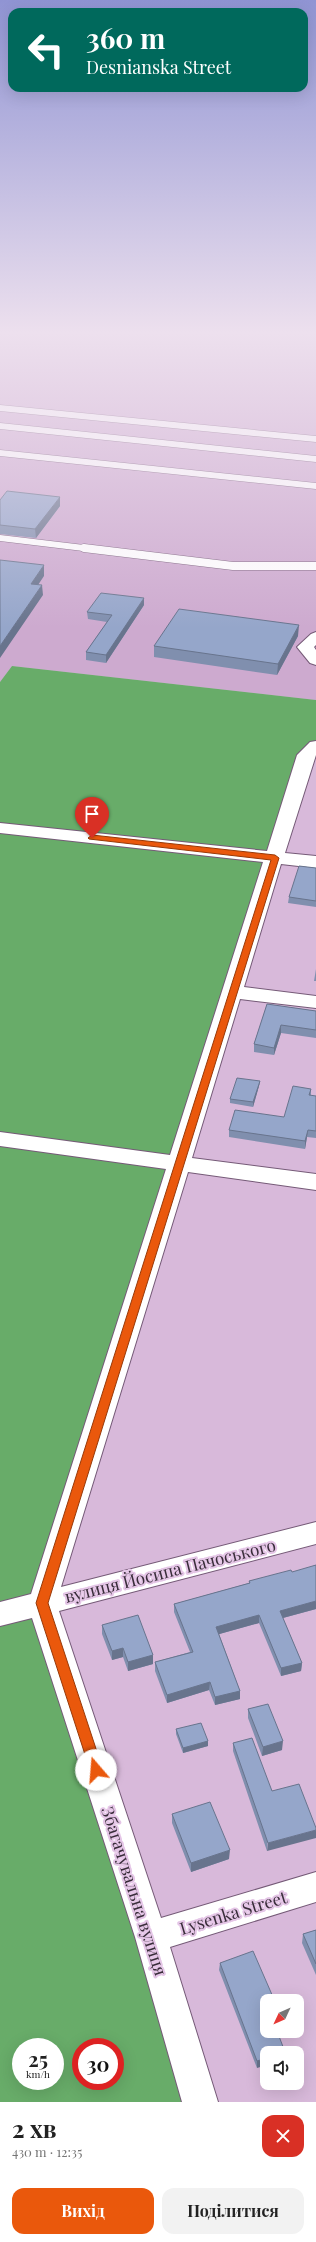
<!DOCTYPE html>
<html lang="uk">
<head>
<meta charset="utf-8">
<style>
	body { margin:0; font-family:"Playfair Display",serif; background:#f2f2f2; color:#222; height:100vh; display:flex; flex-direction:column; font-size:15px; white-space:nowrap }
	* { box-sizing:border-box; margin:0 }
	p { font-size:13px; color:#767676 }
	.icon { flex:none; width:22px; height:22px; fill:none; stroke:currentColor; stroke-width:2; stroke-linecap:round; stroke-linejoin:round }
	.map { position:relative; height:2102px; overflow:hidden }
	.side { display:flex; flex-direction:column; background:#fff; flex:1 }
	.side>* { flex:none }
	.guide { position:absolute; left:8px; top:8px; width:300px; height:84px; border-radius:12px; box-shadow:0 4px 16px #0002; background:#00695c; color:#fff; overflow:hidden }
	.needle { width:26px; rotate:226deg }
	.controls { position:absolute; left:260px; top:1994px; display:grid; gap:8px }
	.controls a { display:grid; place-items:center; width:44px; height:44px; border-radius:8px; background:#fff; box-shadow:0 4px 16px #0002; font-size:20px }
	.speed { position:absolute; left:12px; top:2038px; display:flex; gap:8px; font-size:20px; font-weight:700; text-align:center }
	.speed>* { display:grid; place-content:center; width:52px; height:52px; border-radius:50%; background:#fff; box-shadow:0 4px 16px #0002; line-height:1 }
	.speed small { font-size:10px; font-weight:400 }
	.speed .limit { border:6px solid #d22; background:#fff; color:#111 }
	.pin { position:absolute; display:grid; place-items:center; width:34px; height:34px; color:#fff; margin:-41px -17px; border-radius:50% 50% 50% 0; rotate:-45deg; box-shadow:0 0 4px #0007 }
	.pin .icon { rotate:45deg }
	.me { position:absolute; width:44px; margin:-22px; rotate:342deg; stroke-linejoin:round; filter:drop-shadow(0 0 3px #0008) }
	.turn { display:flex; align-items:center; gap:14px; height:84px; padding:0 12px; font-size:18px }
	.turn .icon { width:52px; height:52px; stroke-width:2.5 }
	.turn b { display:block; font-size:28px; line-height:34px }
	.round { display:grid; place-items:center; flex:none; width:42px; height:42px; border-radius:12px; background:#f2f2f2 }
	.summary { display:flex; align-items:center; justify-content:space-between; height:68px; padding:0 12px }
	h1 { font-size:24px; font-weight:700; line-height:30px }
	.cta { display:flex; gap:8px; margin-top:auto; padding:8px 12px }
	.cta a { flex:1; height:46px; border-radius:12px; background:#ea580c; color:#fff; font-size:16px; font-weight:700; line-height:46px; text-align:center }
	.cta a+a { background:#f2f2f2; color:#222 }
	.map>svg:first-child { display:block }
	.built { fill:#cdaacf }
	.green { fill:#68ac69; fill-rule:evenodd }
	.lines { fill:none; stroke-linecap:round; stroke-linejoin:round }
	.service-far1-casing { stroke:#755a77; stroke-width:7 }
	.service-casing { stroke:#755a77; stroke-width:9 }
	.minor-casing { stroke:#755a77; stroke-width:2 }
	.service-far1 { stroke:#fff; stroke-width:6 }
	.service { stroke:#fff; stroke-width:8 }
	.minor { fill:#fff; fill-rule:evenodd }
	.wall { fill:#808fae }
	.shaded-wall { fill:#68748d }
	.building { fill:#95a6ca; stroke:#68748d }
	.route { fill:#ea580c; stroke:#983908 }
	.labels { text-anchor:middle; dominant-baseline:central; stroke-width:4; stroke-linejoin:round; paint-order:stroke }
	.near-street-label { font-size:17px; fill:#392d3a; stroke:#e5c6e7 }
</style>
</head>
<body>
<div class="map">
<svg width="316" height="2102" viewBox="0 0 316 2102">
	<rect width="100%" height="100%" fill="#d8b9da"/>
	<path class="built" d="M 0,334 L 316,334 L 316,700 L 12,666 L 0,682 Z"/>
	<path class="green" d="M 12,666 L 316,700 L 316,746 L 42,1603 L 200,2102 L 0,2102 L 0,682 ZM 21,2047 L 55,2047 L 55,2081 L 21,2081 ZM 81,2047 L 115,2047 L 115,2081 L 81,2081 Z"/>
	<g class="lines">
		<g class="service-far1-casing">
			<path id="service-far1" d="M 0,408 L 316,439
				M 0,426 L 316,459
				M 0,453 L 316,486
				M 0,538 L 92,549"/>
		</g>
		<g class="service-casing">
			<path id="service" d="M 84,548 L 233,566 L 316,566"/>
		</g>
		<g class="minor-casing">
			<path id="minor" d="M 316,632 L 316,645 L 314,647 L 316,650 L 316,665 L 310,663 L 297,647 L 311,634 Z
				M 316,741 L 316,755 L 285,853 L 316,856 L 316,868 L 281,864 L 244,987 L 316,996 L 316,1008 L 240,999 L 192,1158 L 316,1174 L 316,1190 L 188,1172 L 61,1587 L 316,1522 L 316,1544 L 59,1611 L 161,1918 L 316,1872 L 316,1902 L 170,1947 L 218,2102 L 182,2102 L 135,1937 L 32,1618 L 0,1626 L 0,1602 L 31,1594 L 166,1169 L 0,1146 L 0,1132 L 170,1155 L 263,862 L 0,833 L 0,823 L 267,851 L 297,755 L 310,742 Z"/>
		</g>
		<use href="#service-far1" class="service-far1"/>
		<use href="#service" class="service"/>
		<use href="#minor" class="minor"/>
	</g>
	<path class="wall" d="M 0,500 L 60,506 L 36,538 L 0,534 Z
		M 144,605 L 106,663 L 86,660 L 86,652 L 107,622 L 88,619 L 87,612 Z
		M 298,636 L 277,675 L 154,657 L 154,646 Z
		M 316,868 L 316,907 L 288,903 L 289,897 Z
		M 316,969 L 316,981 L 314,981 Z
		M 267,1004 L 316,1011 L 316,1038 L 281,1033 L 274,1055 L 254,1052 L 254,1044 Z
		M 260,1081 L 259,1086 L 253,1107 L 230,1103 L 230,1099 Z
		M 311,1089 L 311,1096 L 316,1096 L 316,1138 L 307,1137 L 305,1149 L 229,1137 L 229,1130 L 284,1117 Z
		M 292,1572 L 316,1609 L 283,1618 L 302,1663 L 301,1671 L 281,1676 L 259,1623 L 219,1634 L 240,1691 L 240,1699 L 215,1705 L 209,1690 L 167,1703 L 155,1671 L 155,1662 L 190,1652 L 174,1612 L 174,1604 L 249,1583 L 249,1581 Z
		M 102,1625 L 153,1655 L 153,1664 L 128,1671 L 123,1657 L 112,1660 L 102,1634 Z
		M 248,1709 L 282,1750 L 262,1756 L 248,1718 Z
		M 176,1729 L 208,1741 L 208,1746 L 183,1753 L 176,1734 Z
		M 233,1743 L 272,1791 L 267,1851 L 233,1751 Z
		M 172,1814 L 229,1859 L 191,1872 L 172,1823 Z
		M 316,1930 L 316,1975 L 302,1943 L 303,1934 Z
		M 220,1963 L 273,1997 L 272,2001 L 267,2001 L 257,2068 L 219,1970 Z"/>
	<path class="shaded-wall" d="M 60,497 L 60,506 L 36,538 L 35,529 Z
		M 44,565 L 44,576 L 32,594 L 31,584 Z
		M 42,585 L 43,595 L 0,658 L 0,646 Z
		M 144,598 L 144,605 L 106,663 L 106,655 Z
		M 299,625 L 298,636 L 277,675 L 278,664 Z
		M 281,1025 L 281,1033 L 274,1055 L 274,1048 Z
		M 260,1081 L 259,1086 L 253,1107 L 253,1102 Z
		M 308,1130 L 307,1137 L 305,1149 L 305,1141 Z
		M 316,1601 L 316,1609 L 279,1619 L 280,1611 Z
		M 259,1615 L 259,1623 L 216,1635 L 216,1627 Z
		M 123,1648 L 123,1657 L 112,1660 L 112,1651 Z
		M 153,1655 L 153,1664 L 128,1671 L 128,1662 Z
		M 302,1663 L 301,1671 L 281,1676 L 281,1668 Z
		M 210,1682 L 209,1690 L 167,1703 L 167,1695 Z
		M 240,1691 L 240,1699 L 215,1705 L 215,1697 Z
		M 208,1741 L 208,1746 L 183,1753 L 183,1748 Z
		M 283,1741 L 282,1750 L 262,1756 L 263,1747 Z
		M 316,1830 L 316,1838 L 267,1851 L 268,1843 Z
		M 230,1850 L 229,1859 L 191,1872 L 191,1863 Z
		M 273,1997 L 272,2001 L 267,2001 L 267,2006 L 265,1999 Z
		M 267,2058 L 267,2065 L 257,2068 L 257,2061 Z"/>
	<path class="building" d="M 7,491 L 60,497 L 35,529 L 0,525 L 0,500 Z
		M 0,560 L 44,565 L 31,584 L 42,585 L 0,646 Z
		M 101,593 L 144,598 L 106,655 L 86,652 L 112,615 L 87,612 Z
		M 179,609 L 299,625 L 278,664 L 154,646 Z
		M 299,866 L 316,868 L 316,901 L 289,897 Z
		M 267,1004 L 316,1011 L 316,1030 L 281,1025 L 274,1048 L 254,1044 Z
		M 237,1078 L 260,1081 L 253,1102 L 230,1099 Z
		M 293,1086 L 311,1089 L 309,1095 L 316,1096 L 316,1131 L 308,1130 L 305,1141 L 229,1130 L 235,1110 L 284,1117 Z
		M 316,1565 L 316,1601 L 280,1611 L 302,1663 L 281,1668 L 259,1615 L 216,1627 L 240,1691 L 215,1697 L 210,1682 L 167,1695 L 155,1662 L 193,1652 L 174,1604 L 250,1583 L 249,1581 L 291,1570 L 292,1572 Z
		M 138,1615 L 153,1655 L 128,1662 L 123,1648 L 112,1651 L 102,1625 Z
		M 268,1704 L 283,1741 L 263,1747 L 248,1709 Z
		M 201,1723 L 208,1741 L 183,1748 L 176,1729 Z
		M 252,1738 L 272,1791 L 299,1784 L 316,1828 L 316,1830 L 268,1843 L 233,1743 Z
		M 210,1802 L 230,1850 L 191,1863 L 172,1814 Z
		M 316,1930 L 316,1964 L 303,1934 Z
		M 253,1951 L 273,1997 L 265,1999 L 267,2004 L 267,2031 L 277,2031 L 285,2052 L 282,2053 L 267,2053 L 267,2058 L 257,2061 L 220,1963 Z"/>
	<linearGradient id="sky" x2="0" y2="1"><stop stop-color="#9094d3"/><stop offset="0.53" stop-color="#ede0ee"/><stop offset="1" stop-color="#ede0ee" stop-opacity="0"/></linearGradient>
	<rect width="316" height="628" fill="url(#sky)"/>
	<path class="route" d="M 92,835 L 275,855 L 279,858 L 48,1603 L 103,1770 L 101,1774 L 96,1776 L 92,1774 L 90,1770 L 36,1603 L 271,860 L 89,839 L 88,838 Z"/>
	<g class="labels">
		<g class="near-street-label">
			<text transform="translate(170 1570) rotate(-14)">вулиця Йосипа Пачоського</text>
			<text transform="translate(135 1891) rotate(72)">Збагачувальна вулиця</text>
			<text transform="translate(233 1912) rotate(-17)">Lysenka Street</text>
		</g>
	</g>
</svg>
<div class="controls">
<a><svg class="needle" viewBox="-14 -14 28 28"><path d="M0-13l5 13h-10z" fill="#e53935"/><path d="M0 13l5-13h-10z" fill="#767676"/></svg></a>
<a><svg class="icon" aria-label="sound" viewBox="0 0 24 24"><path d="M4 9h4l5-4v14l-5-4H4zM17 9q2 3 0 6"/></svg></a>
</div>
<div class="speed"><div>25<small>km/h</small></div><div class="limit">30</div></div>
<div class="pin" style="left:92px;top:838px;background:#d93025"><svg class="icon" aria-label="arrive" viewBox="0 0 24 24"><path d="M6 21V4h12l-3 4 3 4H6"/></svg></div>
<svg class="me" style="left:96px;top:1770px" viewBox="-20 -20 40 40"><circle r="19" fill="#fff"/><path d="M0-13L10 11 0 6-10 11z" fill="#ea580c"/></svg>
<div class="guide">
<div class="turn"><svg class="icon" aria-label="left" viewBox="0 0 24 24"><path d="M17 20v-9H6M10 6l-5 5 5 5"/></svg><div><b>360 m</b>Desnianska Street</div></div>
</div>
</div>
<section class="side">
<div class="summary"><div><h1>2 хв</h1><p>430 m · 12:35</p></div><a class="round" style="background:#d93025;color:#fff"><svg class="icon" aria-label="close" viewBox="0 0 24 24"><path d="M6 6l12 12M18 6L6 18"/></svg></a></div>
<div class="cta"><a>Вихід</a><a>Поділитися</a></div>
</section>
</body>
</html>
